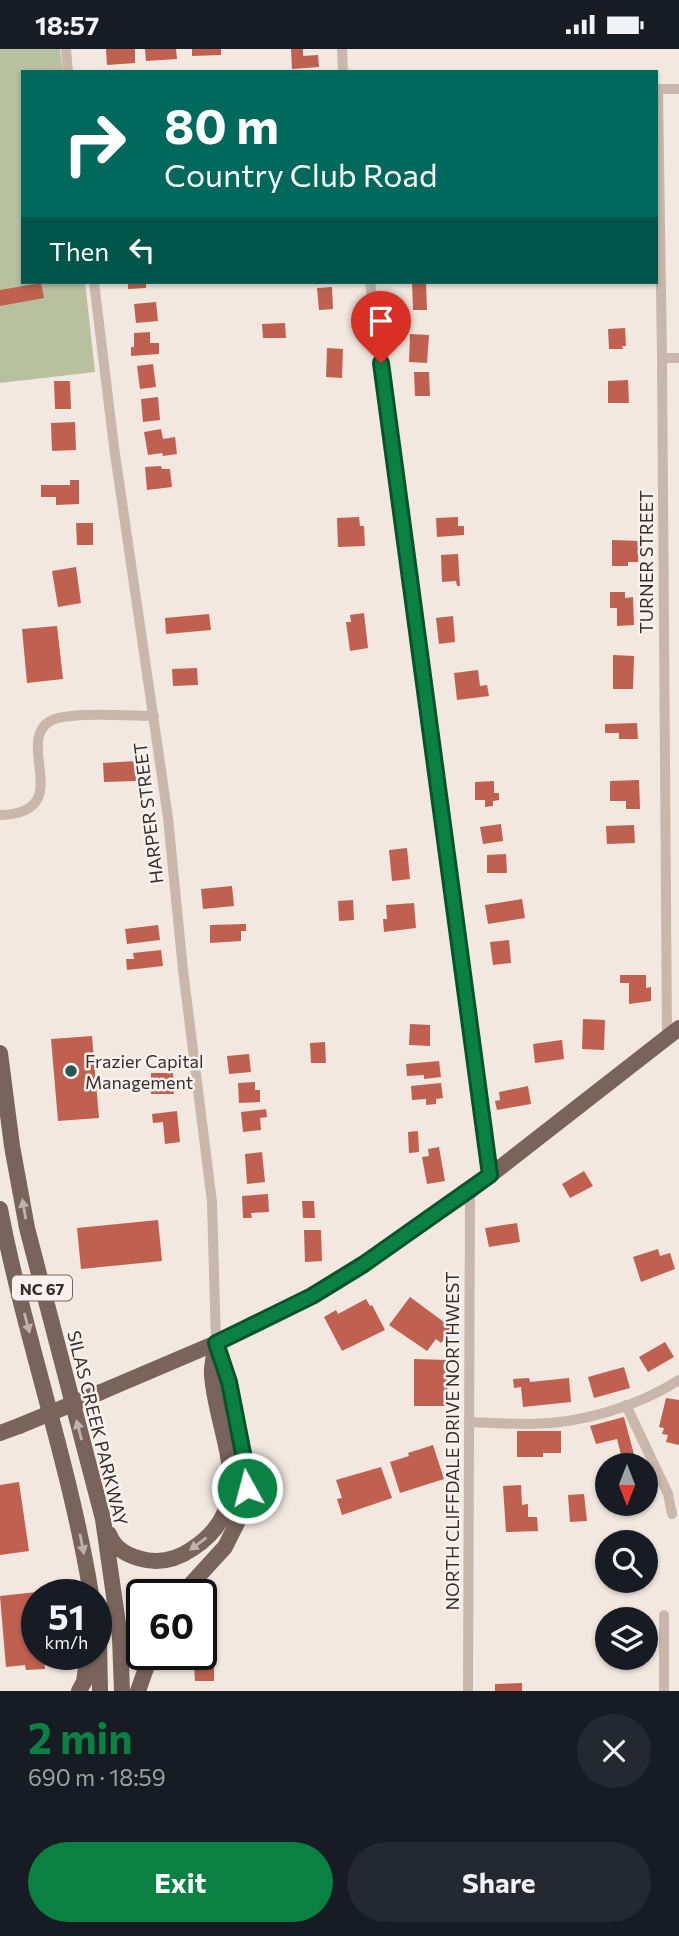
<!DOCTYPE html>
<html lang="en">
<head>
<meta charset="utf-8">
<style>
	body { margin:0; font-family:Commissioner,sans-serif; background:#242831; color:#f1f3f6; height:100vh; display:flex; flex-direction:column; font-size:26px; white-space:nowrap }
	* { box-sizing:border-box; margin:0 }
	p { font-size:23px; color:#9ea1a6 }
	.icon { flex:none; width:38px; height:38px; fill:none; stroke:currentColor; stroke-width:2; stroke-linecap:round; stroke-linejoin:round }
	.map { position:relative; height:1642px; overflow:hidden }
	.drawer { display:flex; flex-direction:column; background:#171b24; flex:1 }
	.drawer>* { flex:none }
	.hud { position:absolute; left:21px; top:21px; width:637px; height:214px; border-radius:0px; box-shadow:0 2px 5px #0004; background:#00695c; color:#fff; overflow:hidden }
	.needle { width:46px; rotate:180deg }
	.controls { position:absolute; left:595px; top:1404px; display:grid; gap:14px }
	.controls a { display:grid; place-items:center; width:63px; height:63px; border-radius:50%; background:#171b24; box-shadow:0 2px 5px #0004; font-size:35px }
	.speed { position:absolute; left:21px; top:1530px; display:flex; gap:14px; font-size:35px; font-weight:700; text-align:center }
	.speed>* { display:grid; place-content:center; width:91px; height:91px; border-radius:50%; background:#171b24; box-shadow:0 2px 5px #0004; line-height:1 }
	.speed small { font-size:18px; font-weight:400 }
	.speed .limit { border:4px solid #111; border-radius:10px; background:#fff; color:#111 }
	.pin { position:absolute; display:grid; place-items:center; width:60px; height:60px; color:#fff; margin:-72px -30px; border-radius:50% 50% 50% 0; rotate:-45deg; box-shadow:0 0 7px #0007 }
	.pin .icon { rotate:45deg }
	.me { position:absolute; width:77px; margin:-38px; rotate:353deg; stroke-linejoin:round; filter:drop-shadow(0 0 5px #0008) }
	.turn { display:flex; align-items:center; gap:24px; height:147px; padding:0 28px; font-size:32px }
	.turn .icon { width:91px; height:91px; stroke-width:2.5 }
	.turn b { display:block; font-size:49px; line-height:60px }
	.then { display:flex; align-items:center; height:66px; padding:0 28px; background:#0003; gap:14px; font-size:26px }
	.round { display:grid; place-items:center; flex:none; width:74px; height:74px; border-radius:37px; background:#242831 }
	.headline { display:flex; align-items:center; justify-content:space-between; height:119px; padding:0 28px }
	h1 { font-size:42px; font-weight:700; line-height:52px; color:#0b8043 }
	.cta { display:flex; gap:14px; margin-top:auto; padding:14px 28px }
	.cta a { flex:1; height:80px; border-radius:42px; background:#0b8043; color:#fff; font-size:28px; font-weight:700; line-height:80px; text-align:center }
	.cta a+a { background:#242831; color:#f1f3f6 }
	.status { display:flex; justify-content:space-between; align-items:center; height:49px; padding:0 35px; background:#171b24; direction:ltr }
	.status svg { height:19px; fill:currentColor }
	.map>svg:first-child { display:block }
	.green { fill:#b9c0a0 }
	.building { fill:#bf6050 }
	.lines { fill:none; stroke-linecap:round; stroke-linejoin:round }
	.minor { stroke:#cab7ac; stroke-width:10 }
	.primary { stroke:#79635d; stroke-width:16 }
	.primary-bridge { stroke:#79635d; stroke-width:16 }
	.oneway { fill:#bfb2ac }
	.route-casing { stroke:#07532c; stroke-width:18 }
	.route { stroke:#0b8043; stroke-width:12 }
	.poi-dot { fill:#225856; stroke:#f9f2ec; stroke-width:2.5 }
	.labels { text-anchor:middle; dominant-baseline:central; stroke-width:5; stroke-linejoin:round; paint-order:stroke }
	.shield { fill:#f9f2ec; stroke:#726865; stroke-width:2 }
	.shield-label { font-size:16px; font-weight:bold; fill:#382d2b }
	.street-label { font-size:18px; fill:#382d2b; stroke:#f9f2ec }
	.poi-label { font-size:18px; fill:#382d2b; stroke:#f9f2ec; text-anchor:start }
</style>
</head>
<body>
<div class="status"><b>18:57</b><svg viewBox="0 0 49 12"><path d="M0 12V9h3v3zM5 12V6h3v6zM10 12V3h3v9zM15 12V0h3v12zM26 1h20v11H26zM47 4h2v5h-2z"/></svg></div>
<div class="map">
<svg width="679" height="1642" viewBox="0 0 679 1642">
	<rect width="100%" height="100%" fill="#f2e8e0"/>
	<path class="green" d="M 0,0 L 60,0 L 63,23 L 23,23 L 23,233 L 85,233 L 95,323 L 0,334 Z"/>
	<path class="building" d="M 106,0 L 135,0 L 135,14 L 107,16 Z
		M 145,0 L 176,0 L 177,10 L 146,12 Z
		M 192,0 L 221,0 L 221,6 L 192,7 Z
		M 291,0 L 303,0 L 303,7 L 318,6 L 319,18 L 292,20 Z
		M 128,233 L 146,233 L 146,239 L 128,240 Z
		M 412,233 L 426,233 L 427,261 L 413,261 Z
		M 41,234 L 44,249 L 0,257 L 0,241 Z
		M 332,238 L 333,260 L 319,261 L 317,239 Z
		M 156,253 L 158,272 L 136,274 L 134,255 Z
		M 285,274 L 286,289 L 263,289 L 262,275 Z
		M 625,279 L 626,297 L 622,297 L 623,300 L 609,300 L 608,280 Z
		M 150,283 L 150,294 L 159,294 L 159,305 L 131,307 L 131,298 L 134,298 L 134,284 Z
		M 410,285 L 429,286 L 427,314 L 409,313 Z
		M 327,299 L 343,300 L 342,329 L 326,328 Z
		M 153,315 L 156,338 L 140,340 L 137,317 Z
		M 414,323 L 429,323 L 430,347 L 415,347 Z
		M 628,331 L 629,354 L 608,354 L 608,332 Z
		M 54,332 L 70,332 L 71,360 L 55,360 Z
		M 158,348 L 160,371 L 143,373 L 141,350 Z
		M 75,373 L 76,401 L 52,402 L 51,374 Z
		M 161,380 L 163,390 L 175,388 L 177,405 L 163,407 L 162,404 L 148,406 L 144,383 Z
		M 161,417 L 162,420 L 170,420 L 172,438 L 147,441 L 145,418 Z
		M 70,431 L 79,431 L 79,455 L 56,456 L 56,448 L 41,448 L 41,436 L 70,436 Z
		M 359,468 L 360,477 L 364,477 L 365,497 L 338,498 L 337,469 Z
		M 458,468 L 458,477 L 464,477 L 464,486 L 437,488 L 436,469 Z
		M 76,474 L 93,474 L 93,496 L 77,496 Z
		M 612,491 L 639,492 L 638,513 L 628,513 L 628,517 L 612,517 Z
		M 458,505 L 460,537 L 457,537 L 456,532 L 442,533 L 441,506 Z
		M 76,518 L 81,554 L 58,558 L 52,522 Z
		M 610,543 L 625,543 L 625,549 L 633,548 L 634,576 L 617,577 L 617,559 L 610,559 Z
		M 364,564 L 368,599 L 350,602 L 346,573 L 351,573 L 350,566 Z
		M 209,565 L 211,581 L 166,585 L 165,569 Z
		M 453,567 L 455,593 L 439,595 L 436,569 Z
		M 57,577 L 63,630 L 27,634 L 22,580 Z
		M 613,606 L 634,607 L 633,640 L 613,640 Z
		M 197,619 L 198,636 L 173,637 L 172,620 Z
		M 478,621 L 480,637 L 487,636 L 489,647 L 457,651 L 454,624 Z
		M 637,674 L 638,690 L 619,690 L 619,684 L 605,684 L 605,675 Z
		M 135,712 L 136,732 L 104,733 L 103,714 Z
		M 639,731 L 640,760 L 626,760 L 626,752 L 610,752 L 610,732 Z
		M 494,732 L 494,744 L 499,744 L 499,751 L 493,752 L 493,757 L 485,758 L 485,751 L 475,751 L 475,733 Z
		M 501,775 L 503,792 L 483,795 L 480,778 Z
		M 634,776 L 635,794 L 607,795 L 606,777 Z
		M 407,799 L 410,830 L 392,832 L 389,801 Z
		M 506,805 L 507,824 L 487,824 L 487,806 Z
		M 232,837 L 234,857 L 203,860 L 201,840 Z
		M 522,850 L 525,869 L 488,875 L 485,856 Z
		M 353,851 L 354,871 L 339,872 L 338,852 Z
		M 414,854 L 416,879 L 384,883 L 383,870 L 387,870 L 386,856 Z
		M 246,875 L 246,882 L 241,882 L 241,892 L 210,894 L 210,876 Z
		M 158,876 L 160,891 L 127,895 L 125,880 Z
		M 509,891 L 511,914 L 493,916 L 490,893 Z
		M 161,901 L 163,917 L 127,921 L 126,910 L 134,910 L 133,904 Z
		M 620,926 L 646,926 L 646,939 L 651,938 L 651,952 L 629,955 L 629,934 L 620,934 Z
		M 583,970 L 605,971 L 604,1001 L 582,1000 Z
		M 410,975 L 430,976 L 430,997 L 409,996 Z
		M 92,987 L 99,1069 L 58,1072 L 51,990 Z
		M 562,991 L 564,1010 L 535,1014 L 533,995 Z
		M 325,993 L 326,1014 L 311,1014 L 310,994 Z
		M 249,1005 L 251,1023 L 229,1025 L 227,1007 Z
		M 439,1012 L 441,1028 L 424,1030 L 424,1026 L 407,1027 L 406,1015 Z
		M 151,1024 L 173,1024 L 174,1045 L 151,1045 Z
		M 255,1033 L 255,1041 L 260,1041 L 260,1053 L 239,1054 L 238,1034 Z
		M 441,1034 L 443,1049 L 436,1050 L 436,1055 L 426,1056 L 426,1050 L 412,1051 L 411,1037 Z
		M 528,1037 L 531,1055 L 497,1061 L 495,1052 L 500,1051 L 499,1043 Z
		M 266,1060 L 267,1068 L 260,1069 L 261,1081 L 243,1083 L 241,1063 Z
		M 177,1062 L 180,1093 L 165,1095 L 163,1073 L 153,1074 L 152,1065 Z
		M 418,1082 L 419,1103 L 409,1104 L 408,1083 Z
		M 439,1098 L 445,1132 L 427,1135 L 422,1108 L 429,1107 L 428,1100 Z
		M 262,1103 L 265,1133 L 247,1135 L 245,1105 Z
		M 584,1122 L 593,1137 L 570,1149 L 562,1135 Z
		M 268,1145 L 269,1163 L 251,1164 L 252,1169 L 243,1169 L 242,1147 Z
		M 302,1152 L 314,1152 L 315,1169 L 303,1169 Z
		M 158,1171 L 162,1212 L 81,1220 L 77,1179 Z
		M 517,1174 L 520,1193 L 489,1198 L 485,1179 Z
		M 304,1181 L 321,1181 L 322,1212 L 305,1213 Z
		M 658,1200 L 660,1207 L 670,1204 L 675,1220 L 641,1233 L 633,1208 Z
		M 410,1248 L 452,1279 L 441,1294 L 436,1290 L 427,1302 L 389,1276 Z
		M 366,1250 L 370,1257 L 372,1256 L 385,1281 L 342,1302 L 324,1268 L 336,1261 L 338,1265 Z
		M 665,1293 L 674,1308 L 648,1323 L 639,1308 Z
		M 414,1310 L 448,1311 L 447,1357 L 414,1357 Z
		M 624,1318 L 630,1339 L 594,1349 L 588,1328 Z
		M 529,1329 L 530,1333 L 569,1329 L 571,1353 L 523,1358 L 521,1338 L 514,1339 L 513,1330 Z
		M 666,1349 L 679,1351 L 679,1396 L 666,1393 L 668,1386 L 662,1385 L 664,1379 L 659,1378 Z
		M 624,1368 L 635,1409 L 623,1413 L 617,1390 L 596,1395 L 590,1377 Z
		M 517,1382 L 561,1382 L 561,1404 L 543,1404 L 543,1408 L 517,1408 Z
		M 433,1396 L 444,1430 L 400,1444 L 390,1413 L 409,1407 L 408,1404 Z
		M 381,1418 L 392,1449 L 342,1466 L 337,1450 L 342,1449 L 336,1431 Z
		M 646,1427 L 653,1452 L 646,1454 Z
		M 19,1433 L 29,1502 L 0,1506 L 0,1436 Z
		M 521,1436 L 522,1456 L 528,1455 L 528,1468 L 537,1468 L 538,1482 L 506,1483 L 503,1437 Z
		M 584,1445 L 587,1472 L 570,1473 L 568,1446 Z
		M 615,1454 L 642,1454 L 642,1455 L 617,1462 Z
		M 37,1543 L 37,1605 L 44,1605 L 45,1620 L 26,1621 L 25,1616 L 6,1618 L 0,1547 Z
		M 194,1615 L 214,1615 L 214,1632 L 195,1632 Z
		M 522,1634 L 522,1642 L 495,1642 L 495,1635 Z"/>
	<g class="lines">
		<path class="minor" d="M 66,0 L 68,23
			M 342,0 L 343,23
			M 94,233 L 114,398 L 168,769 L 183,921 L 212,1153 L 216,1294
			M 370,233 L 490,1126
			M 662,309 L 679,309
			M 0,766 C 77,764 14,694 50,672 C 66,662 132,667 154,667
			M 667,986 L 662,309 L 658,40 L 679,40
			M 626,1356 L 668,1445 L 672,1465
			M 471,1373 C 490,1374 510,1375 530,1375 C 579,1375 637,1358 679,1331
			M 664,1566 L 664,1642
			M 468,1642 L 470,1142"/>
		<path class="primary" d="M 0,1004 L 12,1097 L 27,1179 L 103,1470 L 120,1589 L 122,1642
			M 0,1160 C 25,1290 70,1415 91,1545
			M 101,1343 L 216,1294 L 312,1247 L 364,1215 L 470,1142 L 679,979
			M 0,1384 L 19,1377
			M 109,1485 C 115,1501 130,1508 146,1511 C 163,1514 179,1509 192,1500 C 262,1455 216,1387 212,1326 C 211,1316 215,1304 216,1294
			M 182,1545 L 225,1498 L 247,1454 L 247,1425 L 229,1333 L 217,1297
			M 96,1574 L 99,1592 L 100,1642
			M 79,1642 L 84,1633 L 88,1605
			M 138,1642 L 151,1605"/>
		<path class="primary-bridge" d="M 19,1377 L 101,1343"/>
	</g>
	<defs><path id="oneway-solid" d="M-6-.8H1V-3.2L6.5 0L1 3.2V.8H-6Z" transform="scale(1.75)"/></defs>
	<g class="oneway">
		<use href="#oneway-solid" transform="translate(24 1160) rotate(-100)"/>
		<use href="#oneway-solid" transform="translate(27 1274) rotate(75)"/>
		<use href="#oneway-solid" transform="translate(79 1381) rotate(-105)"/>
		<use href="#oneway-solid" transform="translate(82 1495) rotate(78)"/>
		<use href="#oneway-solid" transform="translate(198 1495) rotate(143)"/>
	</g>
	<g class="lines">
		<g class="route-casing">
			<path id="route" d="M 247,1439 L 247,1425 L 229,1333 L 216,1294 L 312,1247 L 364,1215 L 490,1126 L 381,314"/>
		</g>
		<use href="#route" class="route"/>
	</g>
	<circle class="poi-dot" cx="71" cy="1022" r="7"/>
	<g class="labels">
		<rect class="shield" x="12" y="1226.5" width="60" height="25" rx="5"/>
		<g class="shield-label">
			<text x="42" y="1239">NC 67</text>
		</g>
		<g class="street-label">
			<text transform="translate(646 513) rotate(-90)">TURNER STREET</text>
			<text transform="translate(148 764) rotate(-97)">HARPER STREET</text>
			<text transform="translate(98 1379) rotate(76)">SILAS CREEK PARKWAY</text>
			<text transform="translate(452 1392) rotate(-90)">NORTH CLIFFDALE DRIVE NORTHWEST</text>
		</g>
		<g class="poi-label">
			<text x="85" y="1012">Frazier Capital<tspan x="85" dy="21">Management</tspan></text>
		</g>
	</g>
</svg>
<div class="controls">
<a><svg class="needle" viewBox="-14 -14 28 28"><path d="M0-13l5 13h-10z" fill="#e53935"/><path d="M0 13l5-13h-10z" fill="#9ea1a6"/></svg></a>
<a><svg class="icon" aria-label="search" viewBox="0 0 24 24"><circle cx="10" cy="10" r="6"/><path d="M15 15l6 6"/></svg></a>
<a><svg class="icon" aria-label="layers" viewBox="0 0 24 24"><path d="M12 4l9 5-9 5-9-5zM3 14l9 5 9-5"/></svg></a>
</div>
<div class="speed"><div>51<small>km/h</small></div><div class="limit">60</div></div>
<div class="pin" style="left:381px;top:314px;background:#d93025"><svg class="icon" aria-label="arrive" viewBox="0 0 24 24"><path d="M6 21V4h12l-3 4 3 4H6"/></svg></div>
<svg class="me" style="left:247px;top:1439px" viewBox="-20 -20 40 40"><circle r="17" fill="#0b8043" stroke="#fff" stroke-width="3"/><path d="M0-11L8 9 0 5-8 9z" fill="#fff"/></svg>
<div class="hud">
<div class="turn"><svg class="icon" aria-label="right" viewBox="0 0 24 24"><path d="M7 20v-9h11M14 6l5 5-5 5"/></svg><div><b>80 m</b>Country Club Road</div></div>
<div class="then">Then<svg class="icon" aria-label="left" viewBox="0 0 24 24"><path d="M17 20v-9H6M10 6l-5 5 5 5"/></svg></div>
</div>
</div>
<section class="drawer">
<div class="headline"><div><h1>2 min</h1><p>690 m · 18:59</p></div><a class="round"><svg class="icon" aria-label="close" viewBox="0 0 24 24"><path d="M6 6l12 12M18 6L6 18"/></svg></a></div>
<div class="cta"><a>Exit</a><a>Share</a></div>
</section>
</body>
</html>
